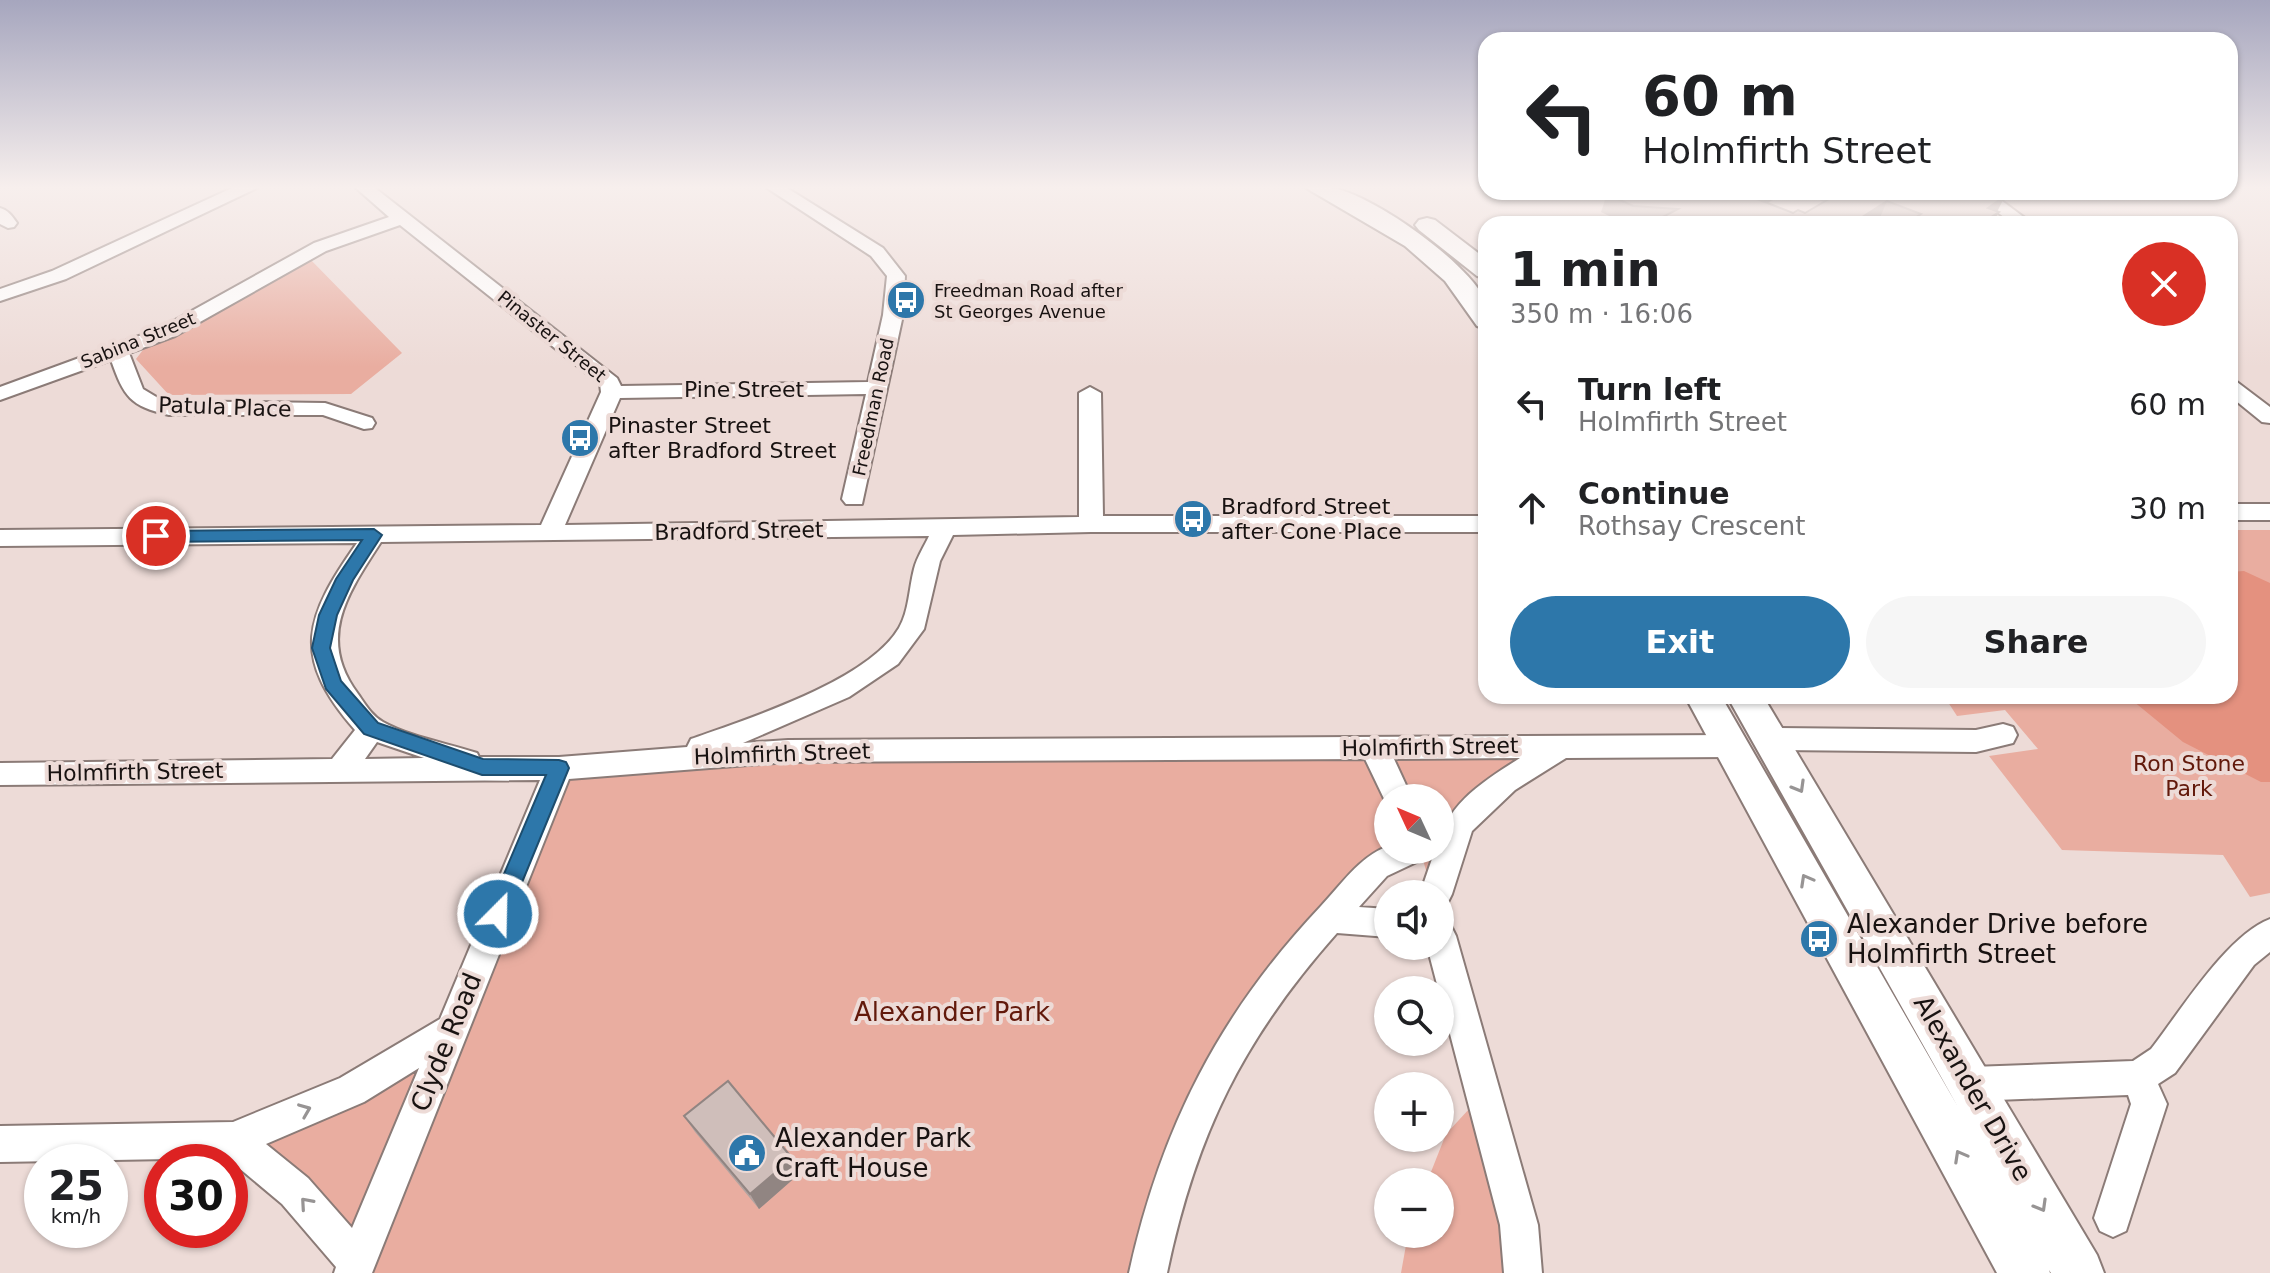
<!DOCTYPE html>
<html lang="en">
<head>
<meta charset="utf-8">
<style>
	body { margin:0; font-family:"DejaVu Sans",sans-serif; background:#f6f6f6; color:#202124; height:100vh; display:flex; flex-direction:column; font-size:30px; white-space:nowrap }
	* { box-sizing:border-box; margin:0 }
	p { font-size:26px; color:#757577 }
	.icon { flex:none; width:44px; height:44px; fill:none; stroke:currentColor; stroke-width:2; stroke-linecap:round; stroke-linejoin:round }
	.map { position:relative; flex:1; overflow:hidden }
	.drawer { position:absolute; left:1478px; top:216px; width:760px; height:488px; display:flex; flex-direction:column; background:#fff; border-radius:24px; box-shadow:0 2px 6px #0004 }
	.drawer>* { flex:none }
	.guide { position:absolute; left:1478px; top:32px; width:760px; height:168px; border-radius:24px; box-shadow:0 2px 6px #0004; background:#fff; color:#202124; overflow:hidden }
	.needle { width:52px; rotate:314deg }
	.tools { position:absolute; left:1374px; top:784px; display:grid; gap:16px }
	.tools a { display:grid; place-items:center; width:80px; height:80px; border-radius:50%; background:#fff; box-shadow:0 2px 6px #0004; font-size:40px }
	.speed { position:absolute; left:24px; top:1144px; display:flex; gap:16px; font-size:40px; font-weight:700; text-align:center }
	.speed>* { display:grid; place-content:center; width:104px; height:104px; border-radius:50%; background:#fff; box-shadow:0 2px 6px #0004; line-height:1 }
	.speed small { font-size:20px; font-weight:400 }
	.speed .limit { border:12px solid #d22; background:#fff; color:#111 }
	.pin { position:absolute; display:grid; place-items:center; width:68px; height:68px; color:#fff; margin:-34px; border:4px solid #fff; border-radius:50%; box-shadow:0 2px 8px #0007 }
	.me { position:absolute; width:88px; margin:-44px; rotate:23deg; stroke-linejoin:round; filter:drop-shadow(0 0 6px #0008) }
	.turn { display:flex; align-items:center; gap:28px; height:168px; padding:0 32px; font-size:36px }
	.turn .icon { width:104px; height:104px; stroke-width:2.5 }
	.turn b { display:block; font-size:56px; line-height:68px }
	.round { display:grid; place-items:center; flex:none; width:84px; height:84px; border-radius:42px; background:#f6f6f6 }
	.head { display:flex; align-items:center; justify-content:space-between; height:136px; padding:0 32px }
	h1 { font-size:48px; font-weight:600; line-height:60px }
	.primary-button { display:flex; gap:16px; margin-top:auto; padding:16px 32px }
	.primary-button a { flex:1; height:92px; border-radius:48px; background:#2d77aa; color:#fff; font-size:32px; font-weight:600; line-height:92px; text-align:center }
	.primary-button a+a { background:#f6f6f6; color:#202124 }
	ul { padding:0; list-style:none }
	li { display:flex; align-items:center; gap:24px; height:104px; padding:0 32px }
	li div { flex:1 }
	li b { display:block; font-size:30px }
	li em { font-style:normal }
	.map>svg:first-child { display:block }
	.green { fill:#e9ada0 }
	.water { fill:#e4917f }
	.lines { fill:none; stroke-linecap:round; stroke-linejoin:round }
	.minor-casing { stroke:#8b7b77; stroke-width:4 }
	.major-casing { stroke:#8b7b77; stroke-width:4 }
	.minor { fill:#fff; fill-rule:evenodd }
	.major { fill:#fff; fill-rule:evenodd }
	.wall { fill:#b2a3a0 }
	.shaded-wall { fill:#918582 }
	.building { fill:#cfbeba; stroke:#918582; stroke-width:2 }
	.oneway { stroke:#979494 }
	.route { fill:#2d77aa; stroke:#1d4d6e; stroke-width:2 }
	.labels { text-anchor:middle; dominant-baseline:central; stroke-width:8; stroke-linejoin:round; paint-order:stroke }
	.far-poi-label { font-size:18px; fill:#181211; stroke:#eddbd7; text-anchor:start }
	.far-street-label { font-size:18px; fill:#181211; stroke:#eddbd7 }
	.street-label { font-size:22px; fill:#181211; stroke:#eddbd7 }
	.poi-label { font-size:22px; fill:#181211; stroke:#eddbd7; text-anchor:start }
	.park-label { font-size:22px; fill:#62190b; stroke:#eddbd7 }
	.near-poi-label { font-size:26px; fill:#181211; stroke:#eddbd7; text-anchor:start }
	.near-park-label { font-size:26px; fill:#62190b; stroke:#eddbd7 }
	.near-street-label { font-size:26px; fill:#181211; stroke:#eddbd7 }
</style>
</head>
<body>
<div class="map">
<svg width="2270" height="1273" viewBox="0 0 2270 1273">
	<rect width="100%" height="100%" fill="#eddbd7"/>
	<path class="green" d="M 309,258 L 402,353 L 351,394 L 169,395 L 136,359 L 146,346 Z
		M 2230,530 L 2270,530 L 2270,893 L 2250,897 L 2223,855 L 2062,850 L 1989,756 L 2038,749 L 2005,710 L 1957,716 L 1944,696 L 2230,696 Z
		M 1565,745 L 1459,824 L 1433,894 L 1420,850 L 1440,850 L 1440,798 L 1388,798 L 1388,850 L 1381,864 L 1239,1029 L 1148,1273 L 358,1273 L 357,1262 L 233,1140 L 449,1031 L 559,768 L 671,758 Z
		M 1482,1095 L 1523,1273 L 1401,1273 L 1408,1234 L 1440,1234 L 1440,1182 L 1427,1182 L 1446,1134 Z"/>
	<path class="water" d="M 2244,571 L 2270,583 L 2270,782 L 2261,782 L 2183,742 L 2127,696 L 2230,696 L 2230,572 Z"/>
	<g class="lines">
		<g class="minor-casing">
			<path id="minor" d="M 232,188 L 257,188 L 66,279 L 0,301 L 0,289 L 52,271 Z
				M 356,188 L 375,188 L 617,378 L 621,386 L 868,382 L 883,315 L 887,276 L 871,256 L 767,188 L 787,188 L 883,248 L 905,276 L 903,315 L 862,504 L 846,504 L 842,499 L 866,394 L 620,398 L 565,525 L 1079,517 L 1079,393 L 1090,387 L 1101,393 L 1103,516 L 1486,516 L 1486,532 L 1091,532 L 953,535 L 940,561 L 924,629 L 898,664 L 849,697 L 743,743 L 788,740 L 1731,735 L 1741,738 L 1745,746 L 1741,754 L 1731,757 L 1566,758 L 1515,790 L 1472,831 L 1452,894 L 1447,904 L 1440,906 L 1440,894 L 1420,894 L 1435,850 L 1440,850 C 1440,807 1487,779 1520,758 L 1394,759 L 1412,798 L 1388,798 L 1388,807 L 1365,759 L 788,762 L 569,779 L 372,1273 L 334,1273 L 336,1267 L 282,1204 L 227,1158 L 0,1162 L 0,1126 L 233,1122 L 340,1078 L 440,1019 L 540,780 L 0,785 L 0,763 L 332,759 L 355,730 C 290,656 305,617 357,543 L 0,546 L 0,530 L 541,525 L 601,392 L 600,384 L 400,225 L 326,251 L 175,336 L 129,353 L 143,389 L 163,401 L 325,403 L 372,418 L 375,423 L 372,428 L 364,429 L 323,415 L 169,415 C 130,406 124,397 111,360 L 0,400 L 0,387 L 161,328 L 314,243 L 389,217 ZM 929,536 C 924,547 917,557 914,569 C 909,588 909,611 899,628 C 868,681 747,719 691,739 L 687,747 L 559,757 L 479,757 L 477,753 C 447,743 410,737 383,722 C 372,716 365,704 358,694 C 316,638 348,593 381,542 ZM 377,742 L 424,758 L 365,759 ZM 419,1068 L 352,1228 L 308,1178 L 266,1144 L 364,1102 Z
				M 1971,192 L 1990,192 L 2033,224 L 2013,224 Z
				M 0,208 C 8,210 12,216 17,223 L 14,227 L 8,228 L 0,224 Z
				M 2230,380 L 2237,382 L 2270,407 L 2270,423 L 2262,422 L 2230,396 Z
				M 2230,504 L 2270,504 L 2270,520 L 2230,520 Z
				M 2003,724 L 2013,727 L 2017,735 L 2013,743 L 1976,752 L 1772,750 L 1762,747 L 1758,739 L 1762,731 L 1772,728 L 1976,730 Z
				M 1388,846 L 1388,850 L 1427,850 L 1423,859 L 1387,876 L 1359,907 L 1388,909 L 1388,937 L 1337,933 C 1243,1039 1196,1134 1167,1273 L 1129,1273 C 1161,1128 1219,1014 1321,906 C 1342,884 1358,858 1388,846 Z
				M 2270,919 L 2270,952 L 2254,965 L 2175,1073 L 2158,1084 L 2167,1104 L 2126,1231 L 2113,1237 L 2100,1231 L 2094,1218 L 2131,1104 L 2128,1095 L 1972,1101 L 1960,1096 L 1954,1084 L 1960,1072 L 1972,1067 L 2133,1061 L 2151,1049 C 2180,1012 2227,935 2270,919 Z
				M 1440,922 L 1451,926 L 1456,936 L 1538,1225 L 1542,1273 L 1504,1273 L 1500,1225 L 1427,946 L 1440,946 Z"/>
		</g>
		<g class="major-casing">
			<path id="major" d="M 1306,188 C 1316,188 1328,187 1337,189 C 1378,199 1465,261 1484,298 C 1488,306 1486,319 1486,329 L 1477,326 L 1445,281 L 1405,246 Z
				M 1427,218 L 1435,220 L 1486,259 L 1486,278 L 1477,276 L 1419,230 L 1415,225 L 1419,220 Z
				M 1685,696 L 1721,696 L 1958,1107 L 1727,696 L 1763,696 L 2097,1255 L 2104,1273 L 2051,1273 L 2049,1270 L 2050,1273 L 1997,1273 Z"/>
		</g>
		<use href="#minor" class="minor"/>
		<use href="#major" class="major"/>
	</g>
	<path class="wall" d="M 1610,192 L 1787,192 L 1768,203 L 1793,213 L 1805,213 L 1824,202 L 1799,192 L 1995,192 L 1997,211 L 1992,224 L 1890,224 L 1879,220 L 1872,224 L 1626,224 L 1601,212 L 1607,194 Z
		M 684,1116 L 792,1158 L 799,1174 L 759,1209 L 695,1132 Z"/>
	<path class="shaded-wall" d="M 1761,192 L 1787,192 L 1745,215 L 1752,197 Z
		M 2005,196 L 1996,214 L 1999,212 L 1992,224 L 1980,224 L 1988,208 Z
		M 1887,201 L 1879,220 L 1872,224 L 1854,224 L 1856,221 Z
		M 792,1158 L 799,1174 L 759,1209 L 750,1194 Z"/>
	<path class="building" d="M 1610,192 L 1761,192 L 1752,197 L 1793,213 L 1798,210 L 1805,213 L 1841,192 L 1995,192 L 2005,196 L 1988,208 L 1999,212 L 1980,224 L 1905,224 L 1921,214 L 1887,201 L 1856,221 L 1863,224 L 1656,224 L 1653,222 L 1678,209 L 1633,206 L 1607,194 Z
		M 728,1081 L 792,1158 L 750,1194 L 684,1116 Z"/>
	<defs><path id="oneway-chevron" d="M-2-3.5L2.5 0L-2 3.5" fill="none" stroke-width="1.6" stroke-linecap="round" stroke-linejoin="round" transform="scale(2)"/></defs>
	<g class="oneway">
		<use href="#oneway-chevron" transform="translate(1799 787) rotate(60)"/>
		<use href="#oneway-chevron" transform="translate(1806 880) rotate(-119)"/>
		<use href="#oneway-chevron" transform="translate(305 1110) rotate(-22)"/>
		<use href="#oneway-chevron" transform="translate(1960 1156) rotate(-119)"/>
		<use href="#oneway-chevron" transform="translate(306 1203) rotate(-131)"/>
		<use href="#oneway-chevron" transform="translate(2041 1206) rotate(60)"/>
	</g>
	<linearGradient id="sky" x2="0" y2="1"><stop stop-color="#a6a6be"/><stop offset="0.51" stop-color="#f7efed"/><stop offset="1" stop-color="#f7efed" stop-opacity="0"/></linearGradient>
	<rect width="2270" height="367" fill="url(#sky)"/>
	<path class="route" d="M 374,529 L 382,535 L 353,580 L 337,615 L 330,648 L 341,681 L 378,723 L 483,759 L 559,760 L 566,762 L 569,768 L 509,914 L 506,921 L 498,924 L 490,921 L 487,914 L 546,775 L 482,775 L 364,734 L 326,689 L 312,648 L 319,615 L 336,579 L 362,540 L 156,542 L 147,536 L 156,531 Z"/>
	<defs>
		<g id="bus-disc" transform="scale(2)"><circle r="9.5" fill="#2d77aa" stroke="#eddbd7"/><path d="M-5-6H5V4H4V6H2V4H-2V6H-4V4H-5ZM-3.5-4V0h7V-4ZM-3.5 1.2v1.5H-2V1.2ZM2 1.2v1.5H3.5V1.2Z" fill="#fff"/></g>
		<g id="civic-disc" transform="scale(2)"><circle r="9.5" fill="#2d77aa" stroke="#eddbd7"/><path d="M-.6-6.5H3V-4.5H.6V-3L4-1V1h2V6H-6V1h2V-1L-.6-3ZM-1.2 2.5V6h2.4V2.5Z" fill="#fff"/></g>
	</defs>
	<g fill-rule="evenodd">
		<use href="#bus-disc" x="906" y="300"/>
		<use href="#bus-disc" x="580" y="438"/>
		<use href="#bus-disc" x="1193" y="519"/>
		<use href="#bus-disc" x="1819" y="939"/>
		<use href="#civic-disc" x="747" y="1153"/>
	</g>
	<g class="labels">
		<g class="far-poi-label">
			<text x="934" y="290">Freedman Road after<tspan x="934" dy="21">St Georges Avenue</tspan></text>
		</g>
		<g class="far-street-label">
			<text transform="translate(552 336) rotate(39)">Pinaster Street</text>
			<text transform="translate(138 340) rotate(-22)">Sabina Street</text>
			<text transform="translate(873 407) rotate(-78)">Freedman Road</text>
		</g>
		<g class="street-label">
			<text x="744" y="389">Pine Street</text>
			<text transform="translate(225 407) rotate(2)">Patula Place</text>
			<text transform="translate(739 531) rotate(-1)">Bradford Street</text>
			<text transform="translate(1430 747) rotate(-1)">Holmfirth Street</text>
			<text transform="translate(782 754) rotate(-2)">Holmfirth Street</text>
			<text transform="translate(135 772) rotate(-1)">Holmfirth Street</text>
		</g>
		<g class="poi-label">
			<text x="608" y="425">Pinaster Street<tspan x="608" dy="25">after Bradford Street</tspan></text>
			<text x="1221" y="506">Bradford Street<tspan x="1221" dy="25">after Cone Place</tspan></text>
		</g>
		<g class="park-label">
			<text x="2189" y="763">Ron Stone<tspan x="2189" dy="25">Park</tspan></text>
		</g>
		<g class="near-poi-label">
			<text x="1847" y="924">Alexander Drive before<tspan x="1847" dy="30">Holmfirth Street</tspan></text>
			<text x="775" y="1138">Alexander Park<tspan x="775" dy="30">Craft House</tspan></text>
		</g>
		<g class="near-park-label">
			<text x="952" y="1012">Alexander Park</text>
		</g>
		<g class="near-street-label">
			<text transform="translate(446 1042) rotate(-68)">Clyde Road</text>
			<text transform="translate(1973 1088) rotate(60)">Alexander Drive</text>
		</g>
	</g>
</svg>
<div class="tools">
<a><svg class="needle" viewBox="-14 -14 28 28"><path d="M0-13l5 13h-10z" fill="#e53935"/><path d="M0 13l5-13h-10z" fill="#757577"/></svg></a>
<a><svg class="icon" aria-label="sound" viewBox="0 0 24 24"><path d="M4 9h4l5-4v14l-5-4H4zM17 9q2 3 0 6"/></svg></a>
<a><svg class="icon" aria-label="search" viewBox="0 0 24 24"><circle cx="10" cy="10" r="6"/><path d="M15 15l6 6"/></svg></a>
<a>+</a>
<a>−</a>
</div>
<div class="speed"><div>25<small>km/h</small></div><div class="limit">30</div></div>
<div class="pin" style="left:156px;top:536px;background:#d93025"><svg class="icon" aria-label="arrive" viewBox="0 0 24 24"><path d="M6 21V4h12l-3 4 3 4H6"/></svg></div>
<svg class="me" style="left:498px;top:914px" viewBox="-20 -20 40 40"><circle r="17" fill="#2d77aa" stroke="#fff" stroke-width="3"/><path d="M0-11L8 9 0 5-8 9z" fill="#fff"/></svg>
<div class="guide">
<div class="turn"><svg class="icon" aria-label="left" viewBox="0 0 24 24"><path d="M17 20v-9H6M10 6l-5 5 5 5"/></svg><div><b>60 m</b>Holmfirth Street</div></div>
</div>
<section class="drawer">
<div class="head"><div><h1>1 min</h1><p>350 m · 16:06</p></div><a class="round" style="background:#d93025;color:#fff"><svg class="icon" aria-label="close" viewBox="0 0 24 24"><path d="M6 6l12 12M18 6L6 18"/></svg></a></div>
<ul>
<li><svg class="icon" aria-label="left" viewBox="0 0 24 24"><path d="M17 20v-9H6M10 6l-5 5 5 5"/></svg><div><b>Turn left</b><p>Holmfirth Street</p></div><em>60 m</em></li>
<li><svg class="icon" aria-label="ahead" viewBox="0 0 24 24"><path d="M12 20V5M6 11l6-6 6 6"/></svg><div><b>Continue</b><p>Rothsay Crescent</p></div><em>30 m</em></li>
</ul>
<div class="primary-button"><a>Exit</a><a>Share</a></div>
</section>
</div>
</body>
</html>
